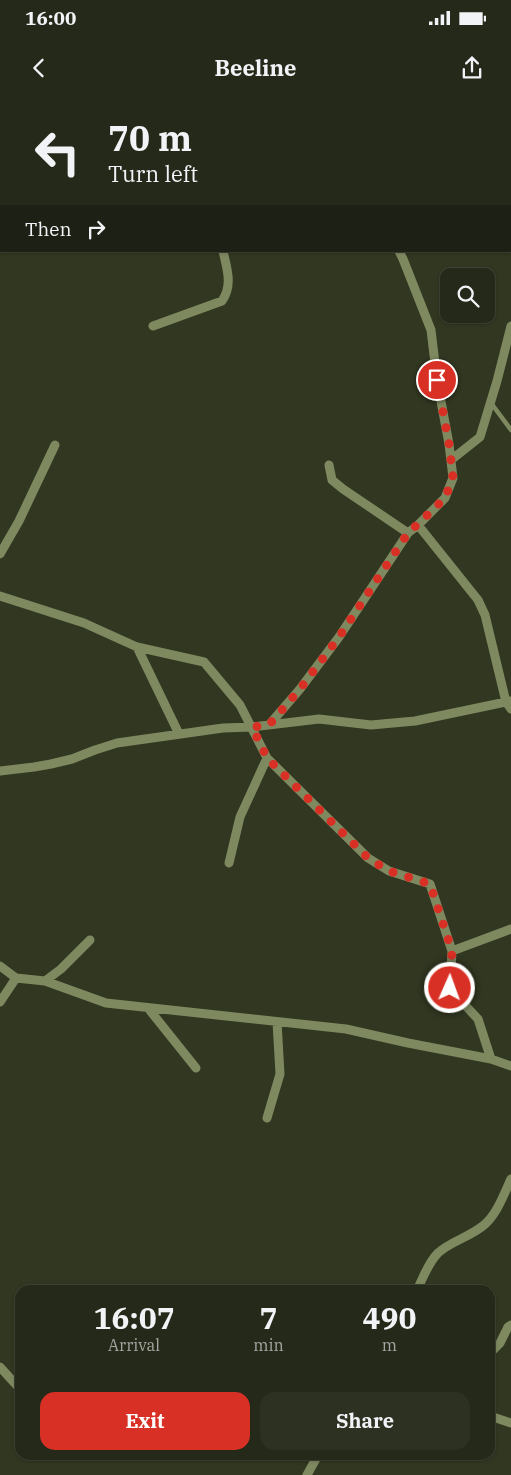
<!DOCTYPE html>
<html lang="en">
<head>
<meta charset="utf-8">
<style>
	body { margin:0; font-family:"IBM Plex Serif",serif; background:#2d3122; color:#f1f3f6; height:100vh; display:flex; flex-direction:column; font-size:19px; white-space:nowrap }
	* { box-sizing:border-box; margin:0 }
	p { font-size:16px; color:#a3a6a2 }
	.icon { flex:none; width:28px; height:28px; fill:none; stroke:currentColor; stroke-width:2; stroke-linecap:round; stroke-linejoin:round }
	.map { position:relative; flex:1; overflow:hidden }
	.side { position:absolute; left:15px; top:1185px; width:480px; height:175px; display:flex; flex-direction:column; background:#252919; border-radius:15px; box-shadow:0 1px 4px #0004,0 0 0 1px #424538 }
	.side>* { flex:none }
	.top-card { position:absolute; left:0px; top:0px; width:511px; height:152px; box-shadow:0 1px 4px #0004,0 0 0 1px #424538; background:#252919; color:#f1f3f6; overflow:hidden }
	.buttons { position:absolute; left:440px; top:168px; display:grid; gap:10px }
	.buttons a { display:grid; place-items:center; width:55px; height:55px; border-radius:10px; background:#252919; box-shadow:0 1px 4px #0004,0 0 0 1px #424538; font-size:25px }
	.pin { position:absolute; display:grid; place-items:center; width:42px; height:42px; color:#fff; margin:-21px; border:2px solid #fff; border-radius:50%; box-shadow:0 1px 5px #0007 }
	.me { position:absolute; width:55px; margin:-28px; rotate:2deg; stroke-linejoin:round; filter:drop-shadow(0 0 4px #0008) }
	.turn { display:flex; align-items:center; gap:18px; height:105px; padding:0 25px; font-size:22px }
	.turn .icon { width:65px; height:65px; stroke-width:2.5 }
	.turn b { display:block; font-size:35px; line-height:42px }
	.then { display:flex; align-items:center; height:48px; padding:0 25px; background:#0003; gap:10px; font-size:19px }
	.eta { display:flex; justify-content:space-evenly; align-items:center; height:85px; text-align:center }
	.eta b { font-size:30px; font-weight:800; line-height:35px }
	.action { display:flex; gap:10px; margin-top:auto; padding:10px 25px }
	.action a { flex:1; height:58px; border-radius:15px; background:#d93025; color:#fff; font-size:20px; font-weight:800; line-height:58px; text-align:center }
	.action a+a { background:#2d3122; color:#f1f3f6 }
	.status { display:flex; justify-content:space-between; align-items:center; height:35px; padding:0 25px; background:#252919; direction:ltr }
	.status svg { height:14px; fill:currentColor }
	header { display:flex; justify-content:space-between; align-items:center; height:65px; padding:0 25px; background:#252919; font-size:22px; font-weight:800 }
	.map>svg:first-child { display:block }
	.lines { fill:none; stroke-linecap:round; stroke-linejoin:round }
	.service { stroke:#7e8960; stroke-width:4.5 }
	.minor { stroke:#7e8960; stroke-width:9 }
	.secondary { stroke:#a8b877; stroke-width:10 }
	.route { stroke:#d93025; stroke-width:9; stroke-dasharray:0 16.2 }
</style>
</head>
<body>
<div class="status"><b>16:00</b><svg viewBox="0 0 49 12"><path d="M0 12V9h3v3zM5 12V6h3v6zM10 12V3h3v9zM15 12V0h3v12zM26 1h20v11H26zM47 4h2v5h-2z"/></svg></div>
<header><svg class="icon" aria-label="back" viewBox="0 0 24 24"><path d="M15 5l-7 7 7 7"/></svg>Beeline<svg class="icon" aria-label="share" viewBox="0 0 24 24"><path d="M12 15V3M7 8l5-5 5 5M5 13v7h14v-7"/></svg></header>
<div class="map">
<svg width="511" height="1375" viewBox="0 0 511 1375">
	<rect width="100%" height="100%" fill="#313721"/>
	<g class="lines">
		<path class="service" d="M 491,303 L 511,330"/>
		<path class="minor" d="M 88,0 L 89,1
			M 300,0 L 300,1
			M 459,0 L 460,1
			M 510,16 L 511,16
			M 153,226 L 222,201 C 233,185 227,169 223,151
			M 451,360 L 480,337 L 497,281 L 511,226
			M 329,365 L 332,380 L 343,389 L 408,433
			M 418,425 L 478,500 L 485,515 L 506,602 L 511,609
			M 0,454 L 19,421 L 55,345
			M 0,496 L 84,523 L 137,547 L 204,562 L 240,605 L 267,658 L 368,758 L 389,771 L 430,784 L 452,851 L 450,889 L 478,919 L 491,959
			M 137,547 L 179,634
			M 269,625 L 300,589 L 339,537 L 408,433 L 418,425 L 445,398 L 453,378 L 449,344 L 437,280 L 431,230 L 403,159 L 399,151
			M 0,671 L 34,667 L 51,664 L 72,659 L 95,650 L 117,643 L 223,628 L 252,627 L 319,619 L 371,625 L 415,621 L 511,601
			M 229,763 L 240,717 L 267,658
			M 452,851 L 511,829
			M 0,866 L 16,878 L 45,881 L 106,903 L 346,929 L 408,943 L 491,959 L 511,966
			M 45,881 L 61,869 L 90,840
			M 0,902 L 16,878
			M 148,908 L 196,968
			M 267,1018 L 280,974 L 277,922
			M 417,1190 C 423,1178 428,1163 438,1153 C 451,1141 470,1137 484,1125 C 497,1114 504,1094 511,1079
			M 490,1253 L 500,1243 L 508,1227 L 511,1225
			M 0,1267 L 20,1289
			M 490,1316 L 511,1323
			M 307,1375 L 318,1355"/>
		<path class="secondary" d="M 165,1 L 167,0
			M 0,124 L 1,123"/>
	</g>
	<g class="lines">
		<path class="route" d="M 437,280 L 449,344 L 453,378 L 445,398 L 418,424 L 408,433 L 339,537 L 300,589 L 269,625 L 252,627 L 267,658 L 368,758 L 389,771 L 430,784 L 452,851 L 450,888"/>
	</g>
</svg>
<div class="buttons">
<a><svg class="icon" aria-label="search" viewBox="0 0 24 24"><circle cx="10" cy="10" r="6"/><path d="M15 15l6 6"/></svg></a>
</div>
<div class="pin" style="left:437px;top:280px;background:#d93025"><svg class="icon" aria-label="arrive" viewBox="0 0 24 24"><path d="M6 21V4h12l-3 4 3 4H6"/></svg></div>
<svg class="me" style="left:450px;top:888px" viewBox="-20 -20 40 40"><circle r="17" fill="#d93025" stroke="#fff" stroke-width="3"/><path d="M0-11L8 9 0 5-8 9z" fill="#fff"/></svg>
<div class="top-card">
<div class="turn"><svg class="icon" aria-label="left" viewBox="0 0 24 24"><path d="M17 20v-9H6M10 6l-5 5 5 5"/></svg><div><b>70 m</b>Turn left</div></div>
<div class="then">Then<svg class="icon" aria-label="right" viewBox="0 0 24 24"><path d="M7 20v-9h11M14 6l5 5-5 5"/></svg></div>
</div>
<section class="side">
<div class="eta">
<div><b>16:07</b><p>Arrival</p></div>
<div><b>7</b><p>min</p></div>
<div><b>490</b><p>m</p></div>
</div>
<div class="action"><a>Exit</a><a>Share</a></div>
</section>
</div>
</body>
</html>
